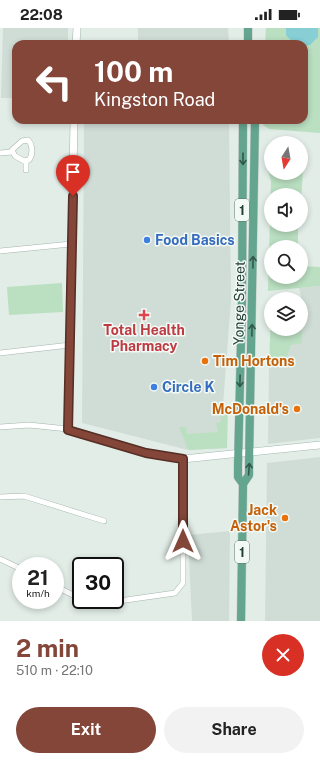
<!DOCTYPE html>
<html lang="en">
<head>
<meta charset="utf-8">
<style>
	body { margin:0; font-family:"Public Sans",sans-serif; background:#f2f2f2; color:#222; height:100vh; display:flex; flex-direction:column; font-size:15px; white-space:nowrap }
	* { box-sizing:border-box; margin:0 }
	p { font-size:13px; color:#767676 }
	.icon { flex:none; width:22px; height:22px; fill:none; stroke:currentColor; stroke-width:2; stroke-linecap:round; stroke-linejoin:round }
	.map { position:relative; height:593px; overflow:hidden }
	.panel { display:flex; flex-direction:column; background:#fff; flex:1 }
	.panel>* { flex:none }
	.hud { position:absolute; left:12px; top:12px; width:296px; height:84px; border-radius:12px; box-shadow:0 2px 6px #0003; background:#834638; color:#fff; overflow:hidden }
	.needle { width:26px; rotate:191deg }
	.buttons { position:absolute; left:264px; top:108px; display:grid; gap:8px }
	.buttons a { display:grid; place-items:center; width:44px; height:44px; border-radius:50%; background:#fff; box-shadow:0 2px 6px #0003; font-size:20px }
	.speed { position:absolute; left:12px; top:529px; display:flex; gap:8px; font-size:20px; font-weight:700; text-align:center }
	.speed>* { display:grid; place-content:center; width:52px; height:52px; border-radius:50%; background:#fff; box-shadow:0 2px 6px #0003; line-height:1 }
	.speed small { font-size:10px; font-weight:400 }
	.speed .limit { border:2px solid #111; border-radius:6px; background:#fff; color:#111 }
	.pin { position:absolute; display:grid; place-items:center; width:34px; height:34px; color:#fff; margin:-41px -17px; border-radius:50% 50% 50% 0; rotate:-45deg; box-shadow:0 0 4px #0007 }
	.pin .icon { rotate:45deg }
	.me { position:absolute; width:44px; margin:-22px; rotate:0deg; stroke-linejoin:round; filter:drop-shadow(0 0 3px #0008) }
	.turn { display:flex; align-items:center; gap:14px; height:84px; padding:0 16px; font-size:18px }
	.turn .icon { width:52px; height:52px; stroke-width:2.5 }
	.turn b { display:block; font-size:28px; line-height:34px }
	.round { display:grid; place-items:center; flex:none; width:42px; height:42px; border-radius:21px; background:#f2f2f2 }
	.summary { display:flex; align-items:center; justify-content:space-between; height:68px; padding:0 16px }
	h1 { font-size:24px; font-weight:700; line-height:30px; color:#834638 }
	.button { display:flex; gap:8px; margin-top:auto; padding:8px 16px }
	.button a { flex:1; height:46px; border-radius:24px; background:#834638; color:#fff; font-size:16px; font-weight:700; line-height:46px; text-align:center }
	.button a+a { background:#f2f2f2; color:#222 }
	.status { display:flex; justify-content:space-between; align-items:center; height:28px; padding:0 20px; background:#fff; direction:ltr }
	.status svg { height:11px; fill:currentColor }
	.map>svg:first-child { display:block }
	.built { fill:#d0ddd6 }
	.green { fill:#badfc1 }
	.water { fill:#87ced5 }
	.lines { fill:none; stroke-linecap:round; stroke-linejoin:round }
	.street-casing { stroke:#a4b5ae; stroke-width:6 }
	.secondary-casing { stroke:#9fb9af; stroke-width:8 }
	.primary-casing { stroke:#c1c9c6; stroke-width:9 }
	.street { stroke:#fff; stroke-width:5 }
	.secondary { stroke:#fff; stroke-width:7 }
	.primary { stroke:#64a590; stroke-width:8 }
	.oneway { stroke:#32584c }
	.route-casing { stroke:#552e24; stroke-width:10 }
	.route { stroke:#834638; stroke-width:7 }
	.shop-dot { fill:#3f7fe0; stroke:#f3f9f5; stroke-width:1.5 }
	.health-dot { fill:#e0444e; stroke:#f3f9f5; stroke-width:1.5 }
	.food-dot { fill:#e8710a; stroke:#f3f9f5; stroke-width:1.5 }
	.labels { text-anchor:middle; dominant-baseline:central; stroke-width:3; stroke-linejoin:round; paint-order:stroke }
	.shield { fill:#f3f9f5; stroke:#60776f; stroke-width:1 }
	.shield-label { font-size:13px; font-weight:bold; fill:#213f35 }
	.shop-label { font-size:14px; font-weight:bold; fill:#366cbe; stroke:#f3f9f5; text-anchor:start }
	.street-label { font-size:14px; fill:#213f35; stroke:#f3f9f5 }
	.health-label { font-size:14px; font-weight:bold; fill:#be3a42; stroke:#f3f9f5 }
	.food-label { font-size:14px; font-weight:bold; fill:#c56008; stroke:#f3f9f5; text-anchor:end }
</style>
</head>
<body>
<div class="status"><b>22:08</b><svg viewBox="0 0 49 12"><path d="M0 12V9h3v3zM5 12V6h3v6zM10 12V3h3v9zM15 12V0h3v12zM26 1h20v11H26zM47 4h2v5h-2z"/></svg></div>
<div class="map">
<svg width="320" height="593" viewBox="0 0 320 593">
	<rect width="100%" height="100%" fill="#e2ede7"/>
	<path class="built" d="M 3,0 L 68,0 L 68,16 L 16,16 L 16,70 L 1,70 Z
		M 138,0 L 228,0 L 229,16 L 138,16 Z
		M 84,92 L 229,92 L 231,272 L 223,377 L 227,420 L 188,422 L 82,395 Z
		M 320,258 L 320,410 L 268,416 L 269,338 L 285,336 L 291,317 L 302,314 L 302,272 L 299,260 Z
		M 320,429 L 320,593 L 265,593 L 267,435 Z
		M 230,503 L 229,593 L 192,593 L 188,507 Z"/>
	<path class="green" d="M 266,0 L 320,0 L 320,105 L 269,101 L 263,97 L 263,92 L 304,92 L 304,16 L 265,16 Z
		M 301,127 L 304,127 L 301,174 L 301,167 L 271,167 L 271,197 L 298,197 L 298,219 L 271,219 L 271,249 L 301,249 L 301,238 L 320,239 L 320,258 L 268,263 L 271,153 L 266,136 L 271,128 L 271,145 L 301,145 Z
		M 62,255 L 63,284 L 9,287 L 7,259 Z
		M 302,272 L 302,315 L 291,317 L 285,336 L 269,338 L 271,279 L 271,301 L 301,301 Z
		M 228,382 L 227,420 L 188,422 L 179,399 L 186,399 L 187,406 L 218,404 L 216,395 L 221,394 L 220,383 Z"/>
	<path class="water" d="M 286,0 L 318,0 L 318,9 L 310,17 L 304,18 L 304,16 L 294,16 L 286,7 Z"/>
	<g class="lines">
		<g class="street-casing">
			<path id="street" d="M 28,112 C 33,117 33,127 29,132 L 24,133 L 15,128 L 12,122 L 22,113 Z
				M 0,125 L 12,124
				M 26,142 L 26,134
				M 0,223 L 71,216
				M 0,325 L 70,317
				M 0,399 L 29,397 L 68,401
				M 0,469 L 24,468 L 104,493
				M 0,531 L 21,541
				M 55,558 L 81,571
				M 87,572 L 105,575 L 175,565 L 183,555 L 183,431
				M 33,575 L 34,572"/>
		</g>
		<g class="secondary-casing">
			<path id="secondary" d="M 76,16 L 77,0
				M 74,92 L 68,401 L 146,425 L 183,431 L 320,417"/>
		</g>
		<g class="primary-casing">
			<path id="primary" d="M 248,16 L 248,0
				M 243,456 L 249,447 L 249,437 L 255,92
				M 241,593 L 243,456 L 238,449 L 238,437 L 242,272 L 243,92"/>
		</g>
		<use href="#street" class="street"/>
		<use href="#secondary" class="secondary"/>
		<use href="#primary" class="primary"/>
	</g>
	<defs><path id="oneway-shaft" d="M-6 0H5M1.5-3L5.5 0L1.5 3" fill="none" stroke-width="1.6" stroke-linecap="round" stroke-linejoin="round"/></defs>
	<g class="oneway">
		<use href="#oneway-shaft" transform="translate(243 131) rotate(90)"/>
		<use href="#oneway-shaft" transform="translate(253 234) rotate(-89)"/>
		<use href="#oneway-shaft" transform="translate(252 302) rotate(-89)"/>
		<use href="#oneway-shaft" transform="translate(240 353) rotate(91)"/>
		<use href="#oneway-shaft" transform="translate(249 441) rotate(-86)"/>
	</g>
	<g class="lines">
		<g class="route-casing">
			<path id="route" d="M 73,168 L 68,402 L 146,425 L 183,431 L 183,513"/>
		</g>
		<use href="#route" class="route"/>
	</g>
	<g class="shop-dot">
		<circle cx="147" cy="212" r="4"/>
		<circle cx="154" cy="359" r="4"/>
	</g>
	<path class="health-dot" d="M142 281h4v4h4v4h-4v4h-4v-4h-4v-4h4z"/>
	<g class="food-dot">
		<circle cx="205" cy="333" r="4"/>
		<circle cx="297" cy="381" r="4"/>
		<circle cx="285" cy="490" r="4"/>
	</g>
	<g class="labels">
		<g class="shield">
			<rect x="235" y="171" width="14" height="22" rx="3"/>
			<rect x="235" y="513" width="14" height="22" rx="3"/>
		</g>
		<g class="shield-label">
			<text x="242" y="182">1</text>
			<text x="242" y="524">1</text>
		</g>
		<g class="shop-label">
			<text x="155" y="212">Food Basics</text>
			<text x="162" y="359">Circle K</text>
		</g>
		<g class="street-label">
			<text transform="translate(239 275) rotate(-89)">Yonge Street</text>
		</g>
		<g class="health-label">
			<text x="144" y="302">Total Health<tspan x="144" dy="16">Pharmacy</tspan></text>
		</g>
		<g class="food-label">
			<text x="213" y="333" text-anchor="start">Tim Hortons</text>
			<text x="289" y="381">McDonald's</text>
			<text x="277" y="482">Jack<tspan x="277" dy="16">Astor's</tspan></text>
		</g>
	</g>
</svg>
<div class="buttons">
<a><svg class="needle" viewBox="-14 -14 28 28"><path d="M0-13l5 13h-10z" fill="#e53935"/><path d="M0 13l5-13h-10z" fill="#767676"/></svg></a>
<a><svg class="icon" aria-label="sound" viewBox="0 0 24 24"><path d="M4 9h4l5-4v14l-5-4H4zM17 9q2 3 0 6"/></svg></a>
<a><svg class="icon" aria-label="search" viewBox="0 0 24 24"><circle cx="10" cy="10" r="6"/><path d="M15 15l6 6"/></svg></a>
<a><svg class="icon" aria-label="layers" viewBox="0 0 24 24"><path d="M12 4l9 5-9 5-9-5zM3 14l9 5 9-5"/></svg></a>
</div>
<div class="speed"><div>21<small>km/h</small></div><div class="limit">30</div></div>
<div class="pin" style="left:73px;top:168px;background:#d93025"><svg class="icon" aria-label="arrive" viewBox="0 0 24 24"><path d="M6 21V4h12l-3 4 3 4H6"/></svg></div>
<svg class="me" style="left:183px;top:513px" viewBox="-20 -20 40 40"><path d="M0-17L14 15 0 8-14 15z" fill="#834638" stroke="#fff" stroke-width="4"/></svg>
<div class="hud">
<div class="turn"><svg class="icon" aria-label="left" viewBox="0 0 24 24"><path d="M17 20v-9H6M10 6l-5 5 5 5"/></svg><div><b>100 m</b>Kingston Road</div></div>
</div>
</div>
<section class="panel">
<div class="summary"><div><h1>2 min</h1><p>510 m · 22:10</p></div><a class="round" style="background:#d93025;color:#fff"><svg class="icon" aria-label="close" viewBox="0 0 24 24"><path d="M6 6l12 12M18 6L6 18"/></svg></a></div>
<div class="button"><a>Exit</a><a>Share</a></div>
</section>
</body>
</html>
